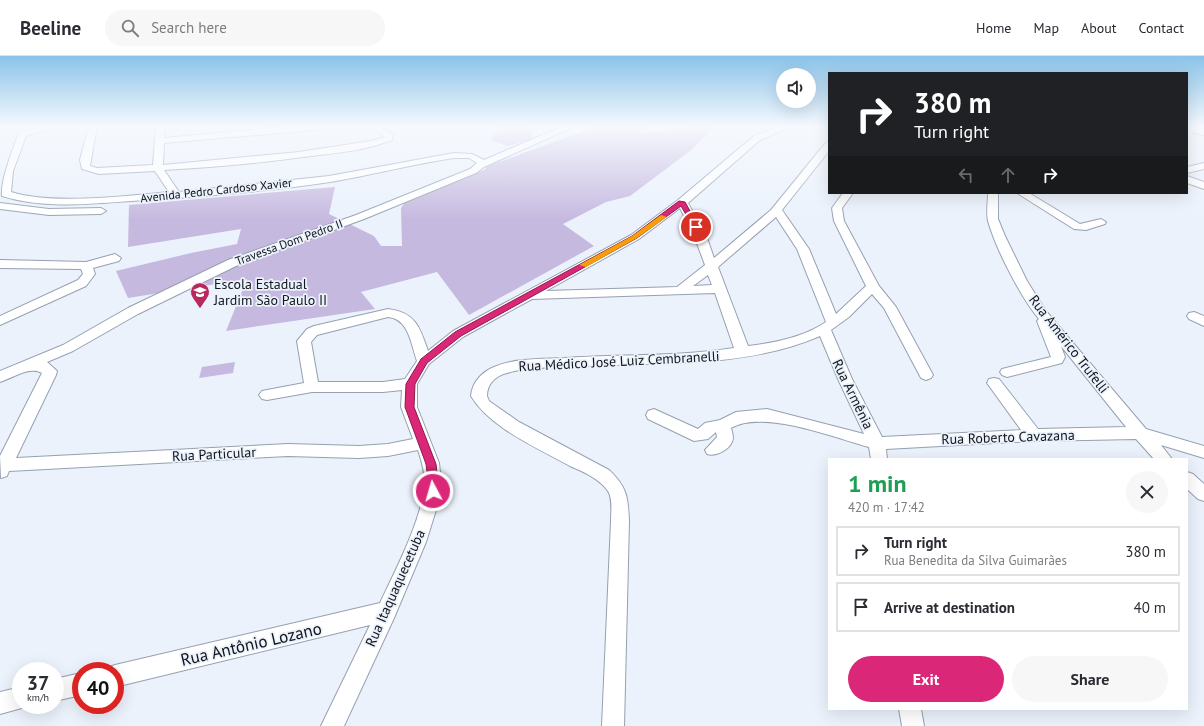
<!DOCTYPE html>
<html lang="en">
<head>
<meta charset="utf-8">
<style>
	body { margin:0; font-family:"PT Sans",sans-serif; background:#f7f7f7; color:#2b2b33; height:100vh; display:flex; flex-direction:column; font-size:15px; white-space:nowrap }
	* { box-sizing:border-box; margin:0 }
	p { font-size:13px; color:#7c7c81 }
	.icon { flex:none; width:22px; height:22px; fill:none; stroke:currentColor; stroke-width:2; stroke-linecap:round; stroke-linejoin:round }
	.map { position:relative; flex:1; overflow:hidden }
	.drawer { position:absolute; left:828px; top:402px; width:360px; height:252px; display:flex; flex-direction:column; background:#fff; border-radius:0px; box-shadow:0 4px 16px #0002 }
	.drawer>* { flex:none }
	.banner { position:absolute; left:828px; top:16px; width:360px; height:122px; border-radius:0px; box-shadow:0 4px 16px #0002; background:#202124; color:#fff; overflow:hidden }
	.fabs { position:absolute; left:776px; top:12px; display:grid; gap:8px }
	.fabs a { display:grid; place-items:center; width:40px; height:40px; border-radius:50%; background:#fff; box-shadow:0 4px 16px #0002; font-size:20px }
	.speed { position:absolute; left:12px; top:606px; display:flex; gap:8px; font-size:20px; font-weight:700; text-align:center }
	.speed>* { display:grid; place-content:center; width:52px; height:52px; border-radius:50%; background:#fff; box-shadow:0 4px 16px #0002; line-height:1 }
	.speed small { font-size:10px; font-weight:400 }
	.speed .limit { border:6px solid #d22; background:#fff; color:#111 }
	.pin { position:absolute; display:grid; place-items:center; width:34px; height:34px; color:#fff; margin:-17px; border:2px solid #fff; border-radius:50%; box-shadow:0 1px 4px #0007 }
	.me { position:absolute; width:44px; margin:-22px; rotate:354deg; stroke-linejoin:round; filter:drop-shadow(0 0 3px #0008) }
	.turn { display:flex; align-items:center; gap:14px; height:84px; padding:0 20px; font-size:18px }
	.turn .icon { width:52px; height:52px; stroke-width:2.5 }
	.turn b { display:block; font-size:28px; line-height:34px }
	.lanes { display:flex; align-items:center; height:38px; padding:0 20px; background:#0003; justify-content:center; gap:20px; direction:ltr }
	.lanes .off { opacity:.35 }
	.round { display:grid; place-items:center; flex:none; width:42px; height:42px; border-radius:21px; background:#f7f7f7 }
	.overview { display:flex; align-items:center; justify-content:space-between; height:68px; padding:0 20px }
	h1 { font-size:24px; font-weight:600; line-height:30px; color:#1e9e55 }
	.button { display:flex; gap:8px; margin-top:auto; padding:8px 20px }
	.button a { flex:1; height:46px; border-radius:24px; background:#db2777; color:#fff; font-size:16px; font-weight:600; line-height:46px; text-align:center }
	.button a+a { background:#f7f7f7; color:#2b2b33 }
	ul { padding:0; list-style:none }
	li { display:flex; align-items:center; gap:12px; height:50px; margin:0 8px 6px; padding:0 12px; border:2px solid #e1e1e2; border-radius:0px }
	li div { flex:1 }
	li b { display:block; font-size:15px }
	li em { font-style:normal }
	header { display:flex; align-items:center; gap:24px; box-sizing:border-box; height:56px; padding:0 20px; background:#fff; border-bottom:1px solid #e1e1e2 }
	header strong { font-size:19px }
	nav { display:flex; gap:22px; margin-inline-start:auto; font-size:14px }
	.search { width:280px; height:36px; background:#f7f7f7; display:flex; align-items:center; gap:10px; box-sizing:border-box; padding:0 14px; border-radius:22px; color:#7c7c81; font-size:15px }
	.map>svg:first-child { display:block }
	.green { fill:#c6b9df }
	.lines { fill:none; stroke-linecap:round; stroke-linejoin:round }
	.minor-casing { stroke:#95a0b0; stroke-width:2 }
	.minor { fill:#fff; fill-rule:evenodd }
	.route { fill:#db2777; stroke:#8e194d }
	.slow { fill:#f59e0b }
	.labels { text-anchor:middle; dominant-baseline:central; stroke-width:3.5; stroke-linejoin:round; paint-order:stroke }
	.far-street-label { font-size:12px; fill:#11151b; stroke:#ebf2fc }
	.poi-label { font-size:14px; fill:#11151b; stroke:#ebf2fc; text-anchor:start }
	.street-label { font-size:14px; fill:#11151b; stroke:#ebf2fc }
	.near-street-label { font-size:17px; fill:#11151b; stroke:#ebf2fc }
</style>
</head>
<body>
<header>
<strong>Beeline</strong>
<div class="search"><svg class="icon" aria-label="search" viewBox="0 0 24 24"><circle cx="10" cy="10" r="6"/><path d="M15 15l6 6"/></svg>Search here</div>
<nav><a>Home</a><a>Map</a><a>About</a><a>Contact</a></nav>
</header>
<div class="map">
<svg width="1204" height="670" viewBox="0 0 1204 670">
	<rect width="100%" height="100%" fill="#ebf2fc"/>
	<path class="green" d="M 493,70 L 531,70 L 532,83 L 508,90 L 490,84 L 498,75 Z
		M 597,70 L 655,70 L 641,77 L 693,70 L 715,71 L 690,95 L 630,140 L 606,146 L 563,168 L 594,190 L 469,259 L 437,216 L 361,236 L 375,253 L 226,275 L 247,223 L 128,242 L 116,215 L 191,197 L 237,188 L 241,173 L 128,191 L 129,149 L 335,131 L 329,158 L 374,180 L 381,190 L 402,190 L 401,152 L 406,145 L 484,114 L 488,110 Z
		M 235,306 L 233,317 L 199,322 L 202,311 Z"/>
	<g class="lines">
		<g class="minor-casing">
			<path id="minor" d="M 22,70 L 30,70 L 29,74 L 44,70 L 60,70 L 26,80 L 13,115 L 11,136 C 52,149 125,140 169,136 L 155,115 L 99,118 L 82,113 L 80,104 L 89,70 L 97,70 L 90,110 L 97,112 L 153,109 L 156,70 L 164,70 L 164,82 L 294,70 L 331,70 L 327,73 L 164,87 L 163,109 L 299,96 L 371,85 L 385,81 L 368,70 L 379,70 L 393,79 L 392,84 C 366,94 339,97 311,100 C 262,107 213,111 164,114 L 179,136 L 329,120 L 454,97 L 472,98 L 484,104 L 563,70 L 575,70 L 484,111 L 476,117 L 364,163 L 236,210 L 138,258 L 73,295 L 47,306 L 57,315 L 56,319 L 16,402 L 288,388 L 359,390 L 388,388 L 413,383 L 401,351 L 402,334 L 383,336 L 312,336 L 267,344 L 262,343 L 259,339 L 262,335 L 267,334 L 304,327 L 297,285 L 307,273 L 314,270 L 388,253 C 415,256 420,271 428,295 L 453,275 L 631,179 L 678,144 L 754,80 L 781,70 L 794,70 L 760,84 L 688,147 L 707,182 L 714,202 L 771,154 L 819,95 L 826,87 L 829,86 L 829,95 L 782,154 L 809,193 L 836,258 L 866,230 L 834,165 L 832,152 L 843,137 L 853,137 L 842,152 L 844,165 L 879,230 L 896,251 L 933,319 L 931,322 L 926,324 L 921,322 L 884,252 L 872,238 L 849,261 L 831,274 L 852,323 L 882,381 L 1021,374 L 987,327 L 989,323 L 994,322 L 999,323 L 1038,373 L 1126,371 L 1061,290 L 1065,301 L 1062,307 L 1007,321 L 1002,319 L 1000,316 L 1002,313 L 1051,301 L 1037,265 L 1039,263 C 1020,240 996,193 988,165 C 986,156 988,146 988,137 L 998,137 L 998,163 L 1005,180 L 1027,225 L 1046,255 L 1146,373 L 1204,390 L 1204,402 L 1161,389 L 1172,403 L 1154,403 L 1136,383 L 1034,385 L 886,393 L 887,403 L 871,403 L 869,391 C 835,382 763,353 731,372 C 732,375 733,380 733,382 C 732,393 716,401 707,398 L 705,394 L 717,381 L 716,376 L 708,383 L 694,385 L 648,363 L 646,359 L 648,355 L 654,353 L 698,373 L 705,367 L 720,364 L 736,356 L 767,353 L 864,378 L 838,323 L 820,280 C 746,312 662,306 583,310 C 563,311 525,311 507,317 C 495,320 487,328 487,340 L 489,345 L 519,366 L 609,414 C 627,431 628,441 629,465 L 624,670 L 602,670 L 611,465 C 611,456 613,443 608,435 C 599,422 583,416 570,410 C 538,392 490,372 471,340 C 472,326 482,316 494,311 C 515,302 541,303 564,302 C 620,298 678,301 734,292 L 715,237 L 532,243 L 463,281 L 429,308 L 417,328 L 417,351 L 439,407 L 442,435 L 426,486 L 394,562 L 344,670 L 321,670 L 370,569 L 115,631 L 115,615 L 106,615 L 107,612 L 115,609 L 380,547 C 396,513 417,473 424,436 C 427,423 422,406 418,394 L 388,400 L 359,402 L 288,400 L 9,415 L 7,420 L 1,422 L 0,400 L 42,317 C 29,310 13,322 0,326 L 0,315 L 63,289 L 128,252 L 228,204 L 356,159 L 470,113 L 477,107 L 469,102 L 454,102 C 413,108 371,119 330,126 C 264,136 197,141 131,145 C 89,148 43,153 2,140 C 0,125 15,86 22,70 ZM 680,152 L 695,182 L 705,209 L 677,231 L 546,235 L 639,183 ZM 776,161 L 797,193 L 826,266 C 804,281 774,287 748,290 L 718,211 ZM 708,219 L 712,229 L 693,230 ZM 388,261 C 409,263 411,288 417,305 L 405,323 L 383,326 L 318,326 L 311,286 L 317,279 Z
				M 1187,70 L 1204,73 L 1204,79 L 1187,75 Z
				M 1204,107 L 1204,113 L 1187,117 L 1187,111 Z
				M 1187,120 L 1204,126 L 1204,133 L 1187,127 Z
				M 1017,137 L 1029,137 L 1080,168 L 1101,163 L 1106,166 L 1105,168 L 1086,174 L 1074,173 Z
				M 0,147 L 49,153 L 101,152 L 106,155 L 101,158 L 49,159 L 0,153 Z
				M 115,198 L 121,202 L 119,205 L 93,212 L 95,218 L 86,230 L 0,269 L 0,260 L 78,224 L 83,218 L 81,213 L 0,212 L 0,204 L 86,206 Z
				M 1194,256 L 1204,260 L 1204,270 L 1189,263 L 1187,260 L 1189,257 Z
				M 1187,416 L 1193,418 L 1204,428 L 1204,445 L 1198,443 L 1187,433 Z
				M 81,617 L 81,639 L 55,645 L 55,623 Z
				M 21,631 L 21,649 L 29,650 L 0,658 L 0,636 Z
				M 899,653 L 921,653 L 924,670 L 902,670 Z"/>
		</g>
		<use href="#minor" class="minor"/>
	</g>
	<linearGradient id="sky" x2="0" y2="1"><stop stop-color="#8ac3e9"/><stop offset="0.43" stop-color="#f6f9fe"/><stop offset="1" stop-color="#f6f9fe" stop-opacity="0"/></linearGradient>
	<rect width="1204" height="164" fill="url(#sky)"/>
	<path class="route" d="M 679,145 L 685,146 L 699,171 L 698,172 L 694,172 L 681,150 L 637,182 L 461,280 L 427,307 L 415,328 L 414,351 L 436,408 L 439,435 L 433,440 L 430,438 L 426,408 L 405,351 L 406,328 L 421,303 L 455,276 L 632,180 Z"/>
	<path class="slow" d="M 661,159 L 667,161 L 637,182 L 586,211 L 579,209 L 632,180 Z"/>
	<defs>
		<g id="school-pin" transform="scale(1)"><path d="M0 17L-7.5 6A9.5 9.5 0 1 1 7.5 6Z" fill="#b82a5e" stroke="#ebf2fc"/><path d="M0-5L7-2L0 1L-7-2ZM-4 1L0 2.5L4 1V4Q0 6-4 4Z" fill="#fff"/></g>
	</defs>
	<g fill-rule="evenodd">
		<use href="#school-pin" x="200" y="236"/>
	</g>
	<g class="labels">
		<g class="far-street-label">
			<text transform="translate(216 134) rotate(-6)">Avenida Pedro Cardoso Xavier</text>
			<text transform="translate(289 186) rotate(-20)">Travessa Dom Pedro II</text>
		</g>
		<g class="poi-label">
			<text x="214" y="228">Escola Estadual<tspan x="214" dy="16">Jardim São Paulo II</tspan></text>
		</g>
		<g class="street-label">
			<text transform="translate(1069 288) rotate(52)">Rua Américo Trufelli</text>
			<text transform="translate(619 305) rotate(-3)">Rua Médico José Luiz Cembranelli</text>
			<text transform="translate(853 338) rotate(64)">Rua Armênia</text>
			<text transform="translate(1008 381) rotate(-2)">Rua Roberto Cavazana</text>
			<text transform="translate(214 398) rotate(-3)">Rua Particular</text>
			<text transform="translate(395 532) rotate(-66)">Rua Itaquaquecetuba</text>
		</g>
		<g class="near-street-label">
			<text transform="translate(251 588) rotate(-13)">Rua Antônio Lozano</text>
		</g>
	</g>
</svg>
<div class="fabs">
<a><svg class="icon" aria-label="sound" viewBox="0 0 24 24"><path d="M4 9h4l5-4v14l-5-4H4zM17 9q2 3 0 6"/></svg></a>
</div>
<div class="speed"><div>37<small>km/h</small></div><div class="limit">40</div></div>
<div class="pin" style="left:696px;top:171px;background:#d93025"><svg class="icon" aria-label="arrive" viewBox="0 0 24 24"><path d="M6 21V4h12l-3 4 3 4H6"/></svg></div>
<svg class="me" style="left:433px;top:435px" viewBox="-20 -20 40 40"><circle r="17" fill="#db2777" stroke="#fff" stroke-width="3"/><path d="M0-11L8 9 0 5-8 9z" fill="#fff"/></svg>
<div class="banner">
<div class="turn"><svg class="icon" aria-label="right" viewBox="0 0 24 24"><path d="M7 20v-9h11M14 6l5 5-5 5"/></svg><div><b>380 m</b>Turn right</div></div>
<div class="lanes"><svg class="icon off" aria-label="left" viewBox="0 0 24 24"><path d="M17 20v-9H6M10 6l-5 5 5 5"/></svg><svg class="icon off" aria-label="ahead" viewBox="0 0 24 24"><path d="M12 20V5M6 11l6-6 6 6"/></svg><svg class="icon" aria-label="right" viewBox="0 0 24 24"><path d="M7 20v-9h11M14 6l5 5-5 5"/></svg></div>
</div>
<section class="drawer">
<div class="overview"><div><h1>1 min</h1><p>420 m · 17:42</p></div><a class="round"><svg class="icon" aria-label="close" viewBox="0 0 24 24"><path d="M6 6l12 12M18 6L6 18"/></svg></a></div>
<ul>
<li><svg class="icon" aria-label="right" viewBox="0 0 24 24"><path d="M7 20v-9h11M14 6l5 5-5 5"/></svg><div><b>Turn right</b><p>Rua Benedita da Silva Guimarães</p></div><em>380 m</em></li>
<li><svg class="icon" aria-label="arrive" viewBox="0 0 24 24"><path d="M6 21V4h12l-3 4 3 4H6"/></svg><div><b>Arrive at destination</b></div><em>40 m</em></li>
</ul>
<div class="button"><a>Exit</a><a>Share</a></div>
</section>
</div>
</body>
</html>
